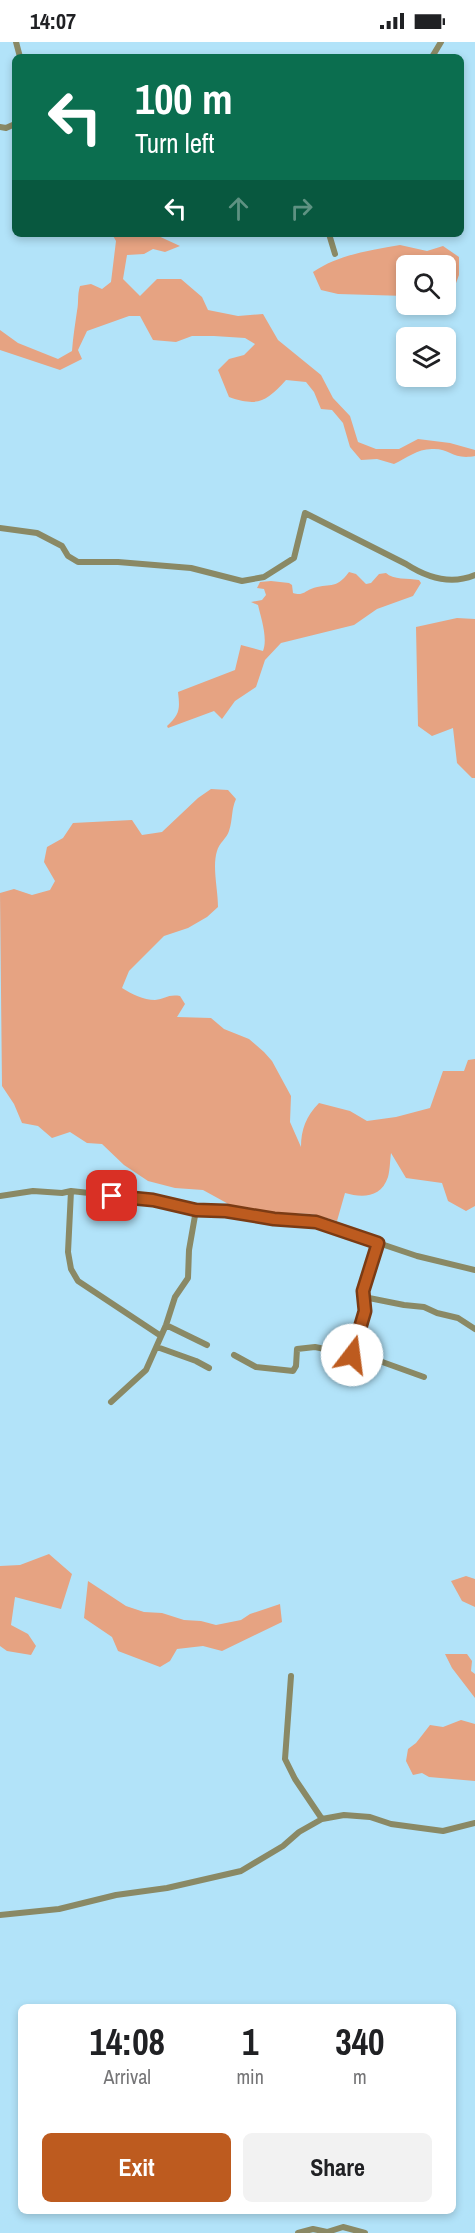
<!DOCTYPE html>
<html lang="en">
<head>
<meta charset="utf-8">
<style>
	body { margin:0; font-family:"Archivo Narrow",sans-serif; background:#f2f2f2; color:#202124; height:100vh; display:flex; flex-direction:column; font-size:22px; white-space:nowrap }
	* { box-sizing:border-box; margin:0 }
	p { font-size:20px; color:#757577 }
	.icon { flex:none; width:33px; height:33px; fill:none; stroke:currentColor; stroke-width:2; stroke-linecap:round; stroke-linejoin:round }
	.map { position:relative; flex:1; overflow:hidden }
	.side { position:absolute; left:18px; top:1962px; width:438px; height:210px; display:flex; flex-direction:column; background:#fff; border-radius:9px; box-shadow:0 3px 9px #0003 }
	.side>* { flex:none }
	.banner { position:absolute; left:12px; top:12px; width:452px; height:183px; border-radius:9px; box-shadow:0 3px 9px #0003; background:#0b6e4f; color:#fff; overflow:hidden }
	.fabs { position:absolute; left:396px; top:213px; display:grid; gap:12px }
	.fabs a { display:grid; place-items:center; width:60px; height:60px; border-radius:9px; background:#fff; box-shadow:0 3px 9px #0003; font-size:30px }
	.pin { position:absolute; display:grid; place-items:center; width:51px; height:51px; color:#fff; margin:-26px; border-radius:12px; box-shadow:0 3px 9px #0006 }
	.me { position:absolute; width:66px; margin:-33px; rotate:15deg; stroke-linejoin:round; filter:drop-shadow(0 0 4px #0008) }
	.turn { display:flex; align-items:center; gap:21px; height:126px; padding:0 24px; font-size:27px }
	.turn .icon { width:78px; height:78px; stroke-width:2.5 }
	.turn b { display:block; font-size:42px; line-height:51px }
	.lanes { display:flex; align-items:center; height:57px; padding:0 24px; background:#0003; justify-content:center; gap:30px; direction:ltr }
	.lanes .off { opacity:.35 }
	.eta { display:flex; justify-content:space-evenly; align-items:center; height:102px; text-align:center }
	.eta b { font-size:36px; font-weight:700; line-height:42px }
	.primary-button { display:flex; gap:12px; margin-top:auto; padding:12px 24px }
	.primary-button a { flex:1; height:69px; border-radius:9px; background:#bd5b1f; color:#fff; font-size:24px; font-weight:700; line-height:69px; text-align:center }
	.primary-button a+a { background:#f2f2f2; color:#202124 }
	.status { display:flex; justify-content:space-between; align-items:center; height:42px; padding:0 30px; background:#fff; direction:ltr }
	.status svg { height:16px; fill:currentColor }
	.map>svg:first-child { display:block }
	.green { fill:#e6a382 }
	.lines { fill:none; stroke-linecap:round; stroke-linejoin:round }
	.street { stroke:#8a8965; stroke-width:6 }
	.route-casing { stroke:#7b3b14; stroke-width:15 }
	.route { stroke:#bd5b1f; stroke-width:10 }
</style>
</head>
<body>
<div class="status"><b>14:07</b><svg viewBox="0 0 49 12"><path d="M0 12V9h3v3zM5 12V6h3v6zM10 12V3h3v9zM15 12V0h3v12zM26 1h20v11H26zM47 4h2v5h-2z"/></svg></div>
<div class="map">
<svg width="475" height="2191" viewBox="0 0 475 2191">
	<rect width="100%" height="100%" fill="#b2e3f9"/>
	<path class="green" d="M 112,192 L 154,192 L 180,204 L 165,210 L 153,207 L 144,212 L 127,213 L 123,237 L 140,254 L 157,237 L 181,237 L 202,255 L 208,268 L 238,274 L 263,272 L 278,298 L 321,333 L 333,356 L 350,374 L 358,400 L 376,407 L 399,407 L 418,397 L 450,401 L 475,408 L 475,414 C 453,418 451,407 434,407 C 418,406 407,416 394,422 L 377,417 L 361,418 L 350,405 L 343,381 L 332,368 L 321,367 L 314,350 L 306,340 L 286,338 C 266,360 258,365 229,355 L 218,328 L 229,317 L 244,313 L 255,302 L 245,296 L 214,294 L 192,294 L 176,300 L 153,298 L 140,274 L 129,274 L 87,289 L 78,308 L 82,317 L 60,328 L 0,308 L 0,288 L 18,301 L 58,317 L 72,309 C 73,295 75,283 77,269 C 79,260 77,254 80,244 L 91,242 L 102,247 L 111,240 L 116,199 Z
		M 400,203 L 427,209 L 443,204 L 459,215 L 459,233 L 452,252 L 446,252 L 446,224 L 406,224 L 406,254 L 338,252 L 321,248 L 313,230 C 338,213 370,208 400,203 Z
		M 349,530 L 356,532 L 366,542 L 371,541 L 379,532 L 386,531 C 393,538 408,536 419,538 L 421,541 L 413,554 L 377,567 L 354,583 L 281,601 L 265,618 L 256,645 L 235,659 L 222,677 L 214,669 L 168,686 L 167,684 C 180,672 180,667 178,650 L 235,628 L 241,603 L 263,609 C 268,596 261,576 258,563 L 251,560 L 262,558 L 266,553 L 264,547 L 257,546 L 260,540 L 271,539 L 289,541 L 292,543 L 293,551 C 302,554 304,550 311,547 C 329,540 335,549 349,530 Z
		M 457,576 L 475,577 L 475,736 L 472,736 L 457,721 L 453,686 L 432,694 L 418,684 L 416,585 Z
		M 211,747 L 228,748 L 236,757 C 231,768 233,777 229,789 C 227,796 219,801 217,809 C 212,825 218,847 218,865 L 207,875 L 188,886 L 164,894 L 129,929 L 122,946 C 132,952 143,958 155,958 C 165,957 168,952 180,954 L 185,962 L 177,975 L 211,976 L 224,987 L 249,997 L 264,1010 L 272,1019 L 291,1054 L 290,1080 L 301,1105 C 301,1088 306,1074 319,1061 L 350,1069 L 367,1079 L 396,1075 L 430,1066 L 443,1029 L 464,1029 L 468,1018 L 475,1017 L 475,1164 L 466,1169 L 448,1159 L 442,1141 L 406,1136 L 391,1111 C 390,1118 390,1128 388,1135 C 381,1156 362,1156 345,1151 L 337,1179 L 312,1172 L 243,1170 L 203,1148 L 175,1146 L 148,1139 L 124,1123 L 102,1102 L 87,1101 L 70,1090 L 52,1096 L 38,1084 L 22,1081 L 14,1062 L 2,1044 L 0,851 L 14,847 L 32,853 L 50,848 L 55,839 L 44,820 L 47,805 L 63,796 L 73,781 L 132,778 L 142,793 L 162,790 L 198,756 Z
		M 49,1512 L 72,1532 L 61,1567 L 15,1555 L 11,1583 L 28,1592 L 36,1604 L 31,1613 L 7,1609 L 0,1604 L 0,1524 L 20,1523 Z
		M 466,1534 L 475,1537 L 475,1565 L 462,1559 L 451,1539 Z
		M 88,1539 L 126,1564 L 144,1570 L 162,1571 L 184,1578 L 201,1579 L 216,1583 L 241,1578 L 250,1572 L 280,1562 L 282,1580 L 222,1609 L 203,1604 L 177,1607 L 170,1619 L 160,1625 L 118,1609 L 112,1595 L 84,1576 Z
		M 445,1612 L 467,1612 L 472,1619 L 471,1629 L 475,1632 L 475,1656 L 452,1626 Z
		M 461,1678 L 475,1682 L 475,1739 L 429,1735 L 422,1731 L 413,1733 L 406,1719 L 408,1707 L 416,1701 L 430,1683 L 443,1685 Z"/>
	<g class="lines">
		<path class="street" d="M 16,0 L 20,15
			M 432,15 L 441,0
			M 0,85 L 6,86 L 15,82
			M 329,192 L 335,212
			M 0,486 L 37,491 L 62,504 L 68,514 L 78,520 L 118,520 L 191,526 L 242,539 L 264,535 L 294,516 L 305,471 L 406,522 C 426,535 451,543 475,533
			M 71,1149 L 68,1210 L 71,1227 L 78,1239 L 161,1294
			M 0,1154 L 33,1149 L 62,1151 L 71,1149 L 153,1158 L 196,1168 L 226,1169 L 274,1177 L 316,1180 L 417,1214 L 475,1228
			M 364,1255 L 404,1263 L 424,1265 L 437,1271 L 458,1276 L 475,1287
			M 166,1283 L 207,1303
			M 157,1305 L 196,1319 L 209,1326
			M 234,1313 L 256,1325 L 293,1329 L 296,1324 L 297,1307 L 315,1305 L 374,1317 L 424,1335
			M 352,1313 L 365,1269 L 363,1249 L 378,1201
			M 111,1360 L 146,1328 L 166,1283 L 175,1255 L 188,1236 L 189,1208 L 196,1168
			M 291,1634 L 285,1717 L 295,1737 L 322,1777
			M 0,1873 L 59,1867 L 116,1853 L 167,1846 L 241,1829 L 283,1804 L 299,1790 L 322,1777 L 344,1773 L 370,1775 L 391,1782 L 443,1789 L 475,1781
			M 298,2191 L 313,2187 L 327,2190 L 343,2185 L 365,2191"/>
	</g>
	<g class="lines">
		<g class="route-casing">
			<path id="route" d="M 112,1154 L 153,1158 L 196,1168 L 226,1169 L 274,1177 L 316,1180 L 378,1201 L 363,1249 L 365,1269 L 352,1313"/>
		</g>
		<use href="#route" class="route"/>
	</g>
</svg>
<div class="fabs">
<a><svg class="icon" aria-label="search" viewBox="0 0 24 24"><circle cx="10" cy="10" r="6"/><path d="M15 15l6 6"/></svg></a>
<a><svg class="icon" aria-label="layers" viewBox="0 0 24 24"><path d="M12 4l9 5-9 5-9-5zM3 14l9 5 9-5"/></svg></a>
</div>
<div class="pin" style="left:112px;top:1154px;background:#d93025"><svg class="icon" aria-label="arrive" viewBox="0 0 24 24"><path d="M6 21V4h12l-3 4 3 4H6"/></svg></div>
<svg class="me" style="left:352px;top:1313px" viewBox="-20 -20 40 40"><circle r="19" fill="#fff"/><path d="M0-13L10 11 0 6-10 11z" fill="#bd5b1f"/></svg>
<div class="banner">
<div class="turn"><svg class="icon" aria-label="left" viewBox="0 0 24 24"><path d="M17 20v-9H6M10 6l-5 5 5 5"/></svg><div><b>100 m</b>Turn left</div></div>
<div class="lanes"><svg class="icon" aria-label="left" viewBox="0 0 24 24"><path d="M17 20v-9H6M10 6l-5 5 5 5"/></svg><svg class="icon off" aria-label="ahead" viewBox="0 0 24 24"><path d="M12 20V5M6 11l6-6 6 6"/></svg><svg class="icon off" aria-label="right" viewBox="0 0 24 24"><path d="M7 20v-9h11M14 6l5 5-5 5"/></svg></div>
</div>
<section class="side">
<div class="eta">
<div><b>14:08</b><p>Arrival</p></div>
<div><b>1</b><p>min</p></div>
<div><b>340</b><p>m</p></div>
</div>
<div class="primary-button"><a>Exit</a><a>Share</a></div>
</section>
</div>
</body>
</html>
